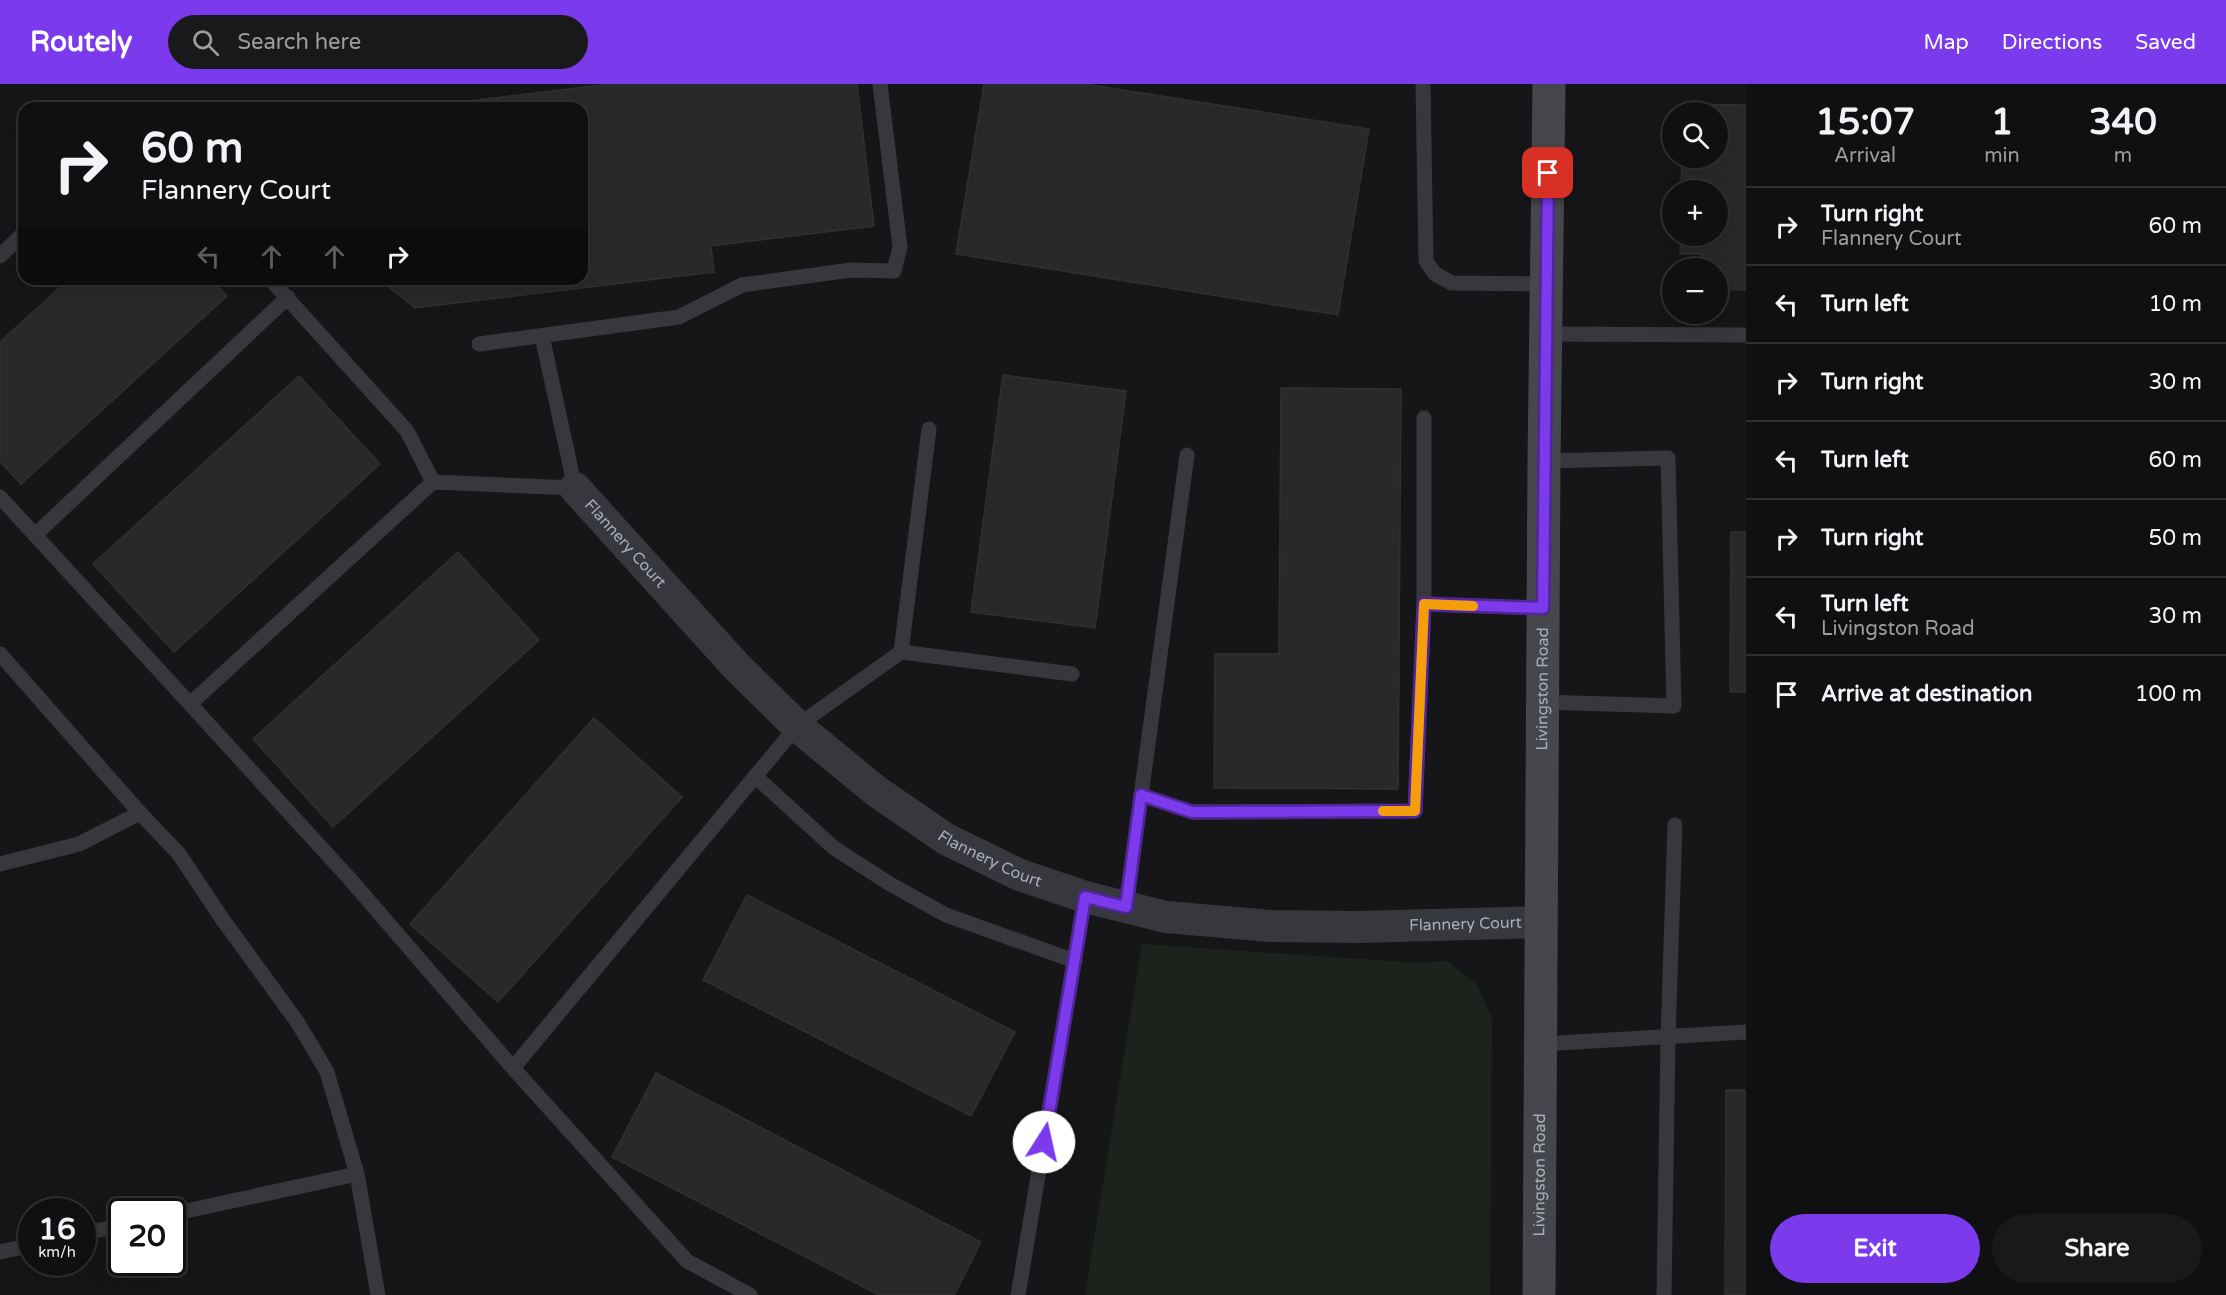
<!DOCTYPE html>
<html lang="en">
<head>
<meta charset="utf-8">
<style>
	body { margin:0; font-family:"Varela Round",sans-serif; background:#19191b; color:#f1f3f6; height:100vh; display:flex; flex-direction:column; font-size:22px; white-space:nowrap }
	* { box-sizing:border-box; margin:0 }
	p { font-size:20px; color:#9c9d9f }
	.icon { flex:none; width:33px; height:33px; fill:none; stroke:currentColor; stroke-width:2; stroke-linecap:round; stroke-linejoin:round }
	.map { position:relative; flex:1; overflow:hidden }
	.sheet { display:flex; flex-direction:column; background:#101012; width:480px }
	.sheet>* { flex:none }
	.top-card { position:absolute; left:18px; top:18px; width:570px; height:183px; border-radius:18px; box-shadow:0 6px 24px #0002,0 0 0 2px #303032; background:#101012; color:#f1f3f6; overflow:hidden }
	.controls { position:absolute; left:1662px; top:18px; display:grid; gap:12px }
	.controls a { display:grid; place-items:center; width:66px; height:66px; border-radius:50%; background:#101012; box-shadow:0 6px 24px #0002,0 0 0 2px #303032; font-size:30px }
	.speed { position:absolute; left:18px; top:1114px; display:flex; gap:12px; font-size:30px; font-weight:700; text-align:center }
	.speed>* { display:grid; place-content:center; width:78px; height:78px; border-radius:50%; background:#101012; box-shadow:0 6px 24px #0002,0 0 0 2px #303032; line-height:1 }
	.speed small { font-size:15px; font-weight:400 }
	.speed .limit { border:3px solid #111; border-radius:9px; background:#fff; color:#111 }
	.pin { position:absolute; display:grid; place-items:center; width:51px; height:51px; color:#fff; margin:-26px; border-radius:12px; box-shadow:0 3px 9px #0006 }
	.me { position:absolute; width:66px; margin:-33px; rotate:10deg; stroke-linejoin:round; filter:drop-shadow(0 0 4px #0008) }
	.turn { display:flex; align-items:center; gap:21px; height:126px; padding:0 24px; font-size:27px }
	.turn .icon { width:78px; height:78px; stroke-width:2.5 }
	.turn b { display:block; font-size:42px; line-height:51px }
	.lanes { display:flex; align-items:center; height:57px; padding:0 24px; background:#0003; justify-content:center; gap:30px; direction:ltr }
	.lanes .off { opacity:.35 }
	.eta { display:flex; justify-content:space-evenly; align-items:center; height:102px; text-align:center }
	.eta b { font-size:36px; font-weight:700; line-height:42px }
	.cta { display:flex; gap:12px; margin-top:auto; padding:12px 24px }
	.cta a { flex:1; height:69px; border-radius:36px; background:#7c3aed; color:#fff; font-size:24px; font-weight:700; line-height:69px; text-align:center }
	.cta a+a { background:#19191b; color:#f1f3f6 }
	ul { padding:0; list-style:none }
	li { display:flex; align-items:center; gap:18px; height:78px; padding:0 24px; border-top:2px solid #303032 }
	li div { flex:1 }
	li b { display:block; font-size:22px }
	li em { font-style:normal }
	header { display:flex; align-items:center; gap:36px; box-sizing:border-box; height:84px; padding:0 30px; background:#7c3aed; color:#fff }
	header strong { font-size:28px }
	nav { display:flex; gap:33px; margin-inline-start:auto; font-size:21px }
	.search { width:420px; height:54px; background:#19191b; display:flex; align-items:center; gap:15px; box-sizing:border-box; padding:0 21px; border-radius:33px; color:#9c9d9f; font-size:22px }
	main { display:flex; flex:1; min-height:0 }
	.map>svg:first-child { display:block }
	.green { fill:#1c231d }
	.building { fill:#29292c; stroke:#303034; stroke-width:1.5 }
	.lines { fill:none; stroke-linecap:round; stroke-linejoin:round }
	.lane { stroke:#37383d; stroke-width:15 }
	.street { stroke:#37383d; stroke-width:32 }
	.secondary { stroke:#45474d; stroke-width:33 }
	.route-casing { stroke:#51269a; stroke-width:15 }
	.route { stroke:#7c3aed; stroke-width:10 }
	.slow { stroke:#f59e0b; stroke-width:10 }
	.labels { text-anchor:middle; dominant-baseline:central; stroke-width:6; stroke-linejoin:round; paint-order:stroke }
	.street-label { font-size:16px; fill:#a8adb8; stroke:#111113 }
</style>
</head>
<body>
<header>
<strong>Routely</strong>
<div class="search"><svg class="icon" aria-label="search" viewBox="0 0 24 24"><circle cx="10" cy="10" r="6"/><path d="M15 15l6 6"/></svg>Search here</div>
<nav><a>Map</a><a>Directions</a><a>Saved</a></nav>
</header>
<main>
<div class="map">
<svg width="1746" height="1211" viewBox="0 0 1746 1211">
	<rect width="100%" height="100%" fill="#161618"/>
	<path class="green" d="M 1142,860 L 1420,879 L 1447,877 L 1477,901 L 1492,935 L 1490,1211 L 1085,1211 Z"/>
	<path class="building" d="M 610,0 L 857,0 L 874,142 L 711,162 L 714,188 L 415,224 L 379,195 L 582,195 L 582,24 L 412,24 Z
		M 984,0 L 1085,0 L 1369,45 L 1338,231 L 956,170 Z
		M 1683,20 L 1746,21 L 1746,206 L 1718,205 L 1718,184 L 1702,184 L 1702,170 L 1680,170 L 1681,152 L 1718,152 L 1718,106 L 1681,106 L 1682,74 L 1718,74 L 1718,28 L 1682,28 Z
		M 69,195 L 212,195 L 227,212 L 21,400 L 0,378 L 0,258 Z
		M 1003,291 L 1126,307 L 1095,544 L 971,528 Z
		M 299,292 L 380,380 L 174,568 L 93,480 Z
		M 1281,304 L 1401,305 L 1398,705 L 1214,704 L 1215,570 L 1279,570 Z
		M 1731,448 L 1746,448 L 1746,608 L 1730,608 Z
		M 458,468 L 539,556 L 333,743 L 253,655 Z
		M 594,634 L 682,713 L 498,918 L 410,840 Z
		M 747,811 L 1015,948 L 971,1032 L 703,896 Z
		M 656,989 L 981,1158 L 954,1211 L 879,1211 L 612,1073 Z
		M 1726,1006 L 1746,1006 L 1746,1211 L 1725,1211 Z"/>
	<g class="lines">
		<path class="lane" d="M 1423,0 L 1426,177 L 1435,190 L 1452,199 L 1546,200
			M 0,172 L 24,149
			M 270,195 L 407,347 L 433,398
			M 1545,250 L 1746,251
			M 479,260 L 679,233 L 742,201 L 851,186 L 894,187 L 900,163 L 880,0
			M 0,413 L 190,620
			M 35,451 L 288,213
			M 1424,520 L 1543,524
			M 901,568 L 1072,590
			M 0,570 L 140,729
			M 1542,618 L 1674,622 L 1668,374 L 1544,377
			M 755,692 L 834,764 L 890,800 L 946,831 L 1075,877
			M 1141,711 L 1192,728 L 1415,727 L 1424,520 L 1424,334
			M 0,780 L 79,760 L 140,729 L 179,770 L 223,836 L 298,939 L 327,988 L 357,1090
			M 1126,823 L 1187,371
			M 1541,960 L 1746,948
			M 513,984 L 349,794 L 190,620 L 433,398 L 575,404 L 542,252
			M 172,1130 L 357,1090 L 378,1211
			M 82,1150 L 122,1141
			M 0,1168 L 32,1161
			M 750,1211 L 687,1177 L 513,984 L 797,642 L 901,568 L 929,345
			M 1018,1211 L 1085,813
			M 1664,1211 L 1668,954 L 1675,741"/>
		<path class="street" id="s1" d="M 575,404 L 736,582 L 797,642 L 876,707 L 946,755 L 1020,791 L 1085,813 L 1166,833 L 1271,842 L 1358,843 L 1541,838"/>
		<path class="secondary" id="s2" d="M 1539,1211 L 1544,377 L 1549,0"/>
	</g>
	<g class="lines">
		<g class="route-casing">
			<path id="route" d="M 1044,1058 L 1085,813 L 1126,823 L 1141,711 L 1192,728 L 1415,727 L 1424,520 L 1543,524 L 1548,89"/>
		</g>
		<use href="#route" class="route"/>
		<path class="slow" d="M 1383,727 L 1415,727 L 1424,520 L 1473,522"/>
	</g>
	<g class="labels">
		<g class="street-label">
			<text stroke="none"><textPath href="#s1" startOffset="75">Flannery Court</textPath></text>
			<text stroke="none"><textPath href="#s2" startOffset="606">Livingston Road</textPath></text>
			<text stroke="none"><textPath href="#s1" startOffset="561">Flannery Court</textPath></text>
			<text stroke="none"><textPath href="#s1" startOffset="1047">Flannery Court</textPath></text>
			<text stroke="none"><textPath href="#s2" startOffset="120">Livingston Road</textPath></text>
		</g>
	</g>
</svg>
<div class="controls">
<a><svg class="icon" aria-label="search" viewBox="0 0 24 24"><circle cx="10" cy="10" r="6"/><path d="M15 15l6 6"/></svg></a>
<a>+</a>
<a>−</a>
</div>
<div class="speed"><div>16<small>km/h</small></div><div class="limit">20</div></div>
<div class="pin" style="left:1548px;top:89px;background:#d93025"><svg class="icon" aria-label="arrive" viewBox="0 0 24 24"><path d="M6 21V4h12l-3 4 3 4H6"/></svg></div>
<svg class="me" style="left:1044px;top:1058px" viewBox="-20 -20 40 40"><circle r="19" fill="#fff"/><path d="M0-13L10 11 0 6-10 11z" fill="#7c3aed"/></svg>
<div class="top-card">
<div class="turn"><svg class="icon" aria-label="right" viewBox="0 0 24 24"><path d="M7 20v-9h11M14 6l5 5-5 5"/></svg><div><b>60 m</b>Flannery Court</div></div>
<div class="lanes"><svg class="icon off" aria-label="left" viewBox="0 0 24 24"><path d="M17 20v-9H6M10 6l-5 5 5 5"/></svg><svg class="icon off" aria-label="ahead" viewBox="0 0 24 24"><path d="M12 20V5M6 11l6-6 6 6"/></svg><svg class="icon off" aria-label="ahead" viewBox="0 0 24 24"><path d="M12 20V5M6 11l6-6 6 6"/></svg><svg class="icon" aria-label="right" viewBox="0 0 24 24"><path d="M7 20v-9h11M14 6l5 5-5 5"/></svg></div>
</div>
</div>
<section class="sheet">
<div class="eta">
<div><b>15:07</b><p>Arrival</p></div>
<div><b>1</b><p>min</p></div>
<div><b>340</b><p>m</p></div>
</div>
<ul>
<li><svg class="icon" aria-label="right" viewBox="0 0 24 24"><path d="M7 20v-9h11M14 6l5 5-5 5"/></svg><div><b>Turn right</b><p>Flannery Court</p></div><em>60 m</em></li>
<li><svg class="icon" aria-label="left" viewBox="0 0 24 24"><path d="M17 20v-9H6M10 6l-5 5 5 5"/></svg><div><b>Turn left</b></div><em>10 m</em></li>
<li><svg class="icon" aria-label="right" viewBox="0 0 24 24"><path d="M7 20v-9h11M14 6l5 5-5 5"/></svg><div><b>Turn right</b></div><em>30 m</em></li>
<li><svg class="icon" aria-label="left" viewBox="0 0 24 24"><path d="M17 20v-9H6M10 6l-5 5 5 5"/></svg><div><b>Turn left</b></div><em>60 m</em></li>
<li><svg class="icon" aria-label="right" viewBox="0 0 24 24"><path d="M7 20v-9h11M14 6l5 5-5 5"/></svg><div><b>Turn right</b></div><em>50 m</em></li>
<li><svg class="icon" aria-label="left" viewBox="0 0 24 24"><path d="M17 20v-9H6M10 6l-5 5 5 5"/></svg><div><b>Turn left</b><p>Livingston Road</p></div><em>30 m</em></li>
<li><svg class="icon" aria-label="arrive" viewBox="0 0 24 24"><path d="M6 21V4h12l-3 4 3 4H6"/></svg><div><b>Arrive at destination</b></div><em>100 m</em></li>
</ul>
<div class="cta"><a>Exit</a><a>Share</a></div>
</section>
</main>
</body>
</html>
